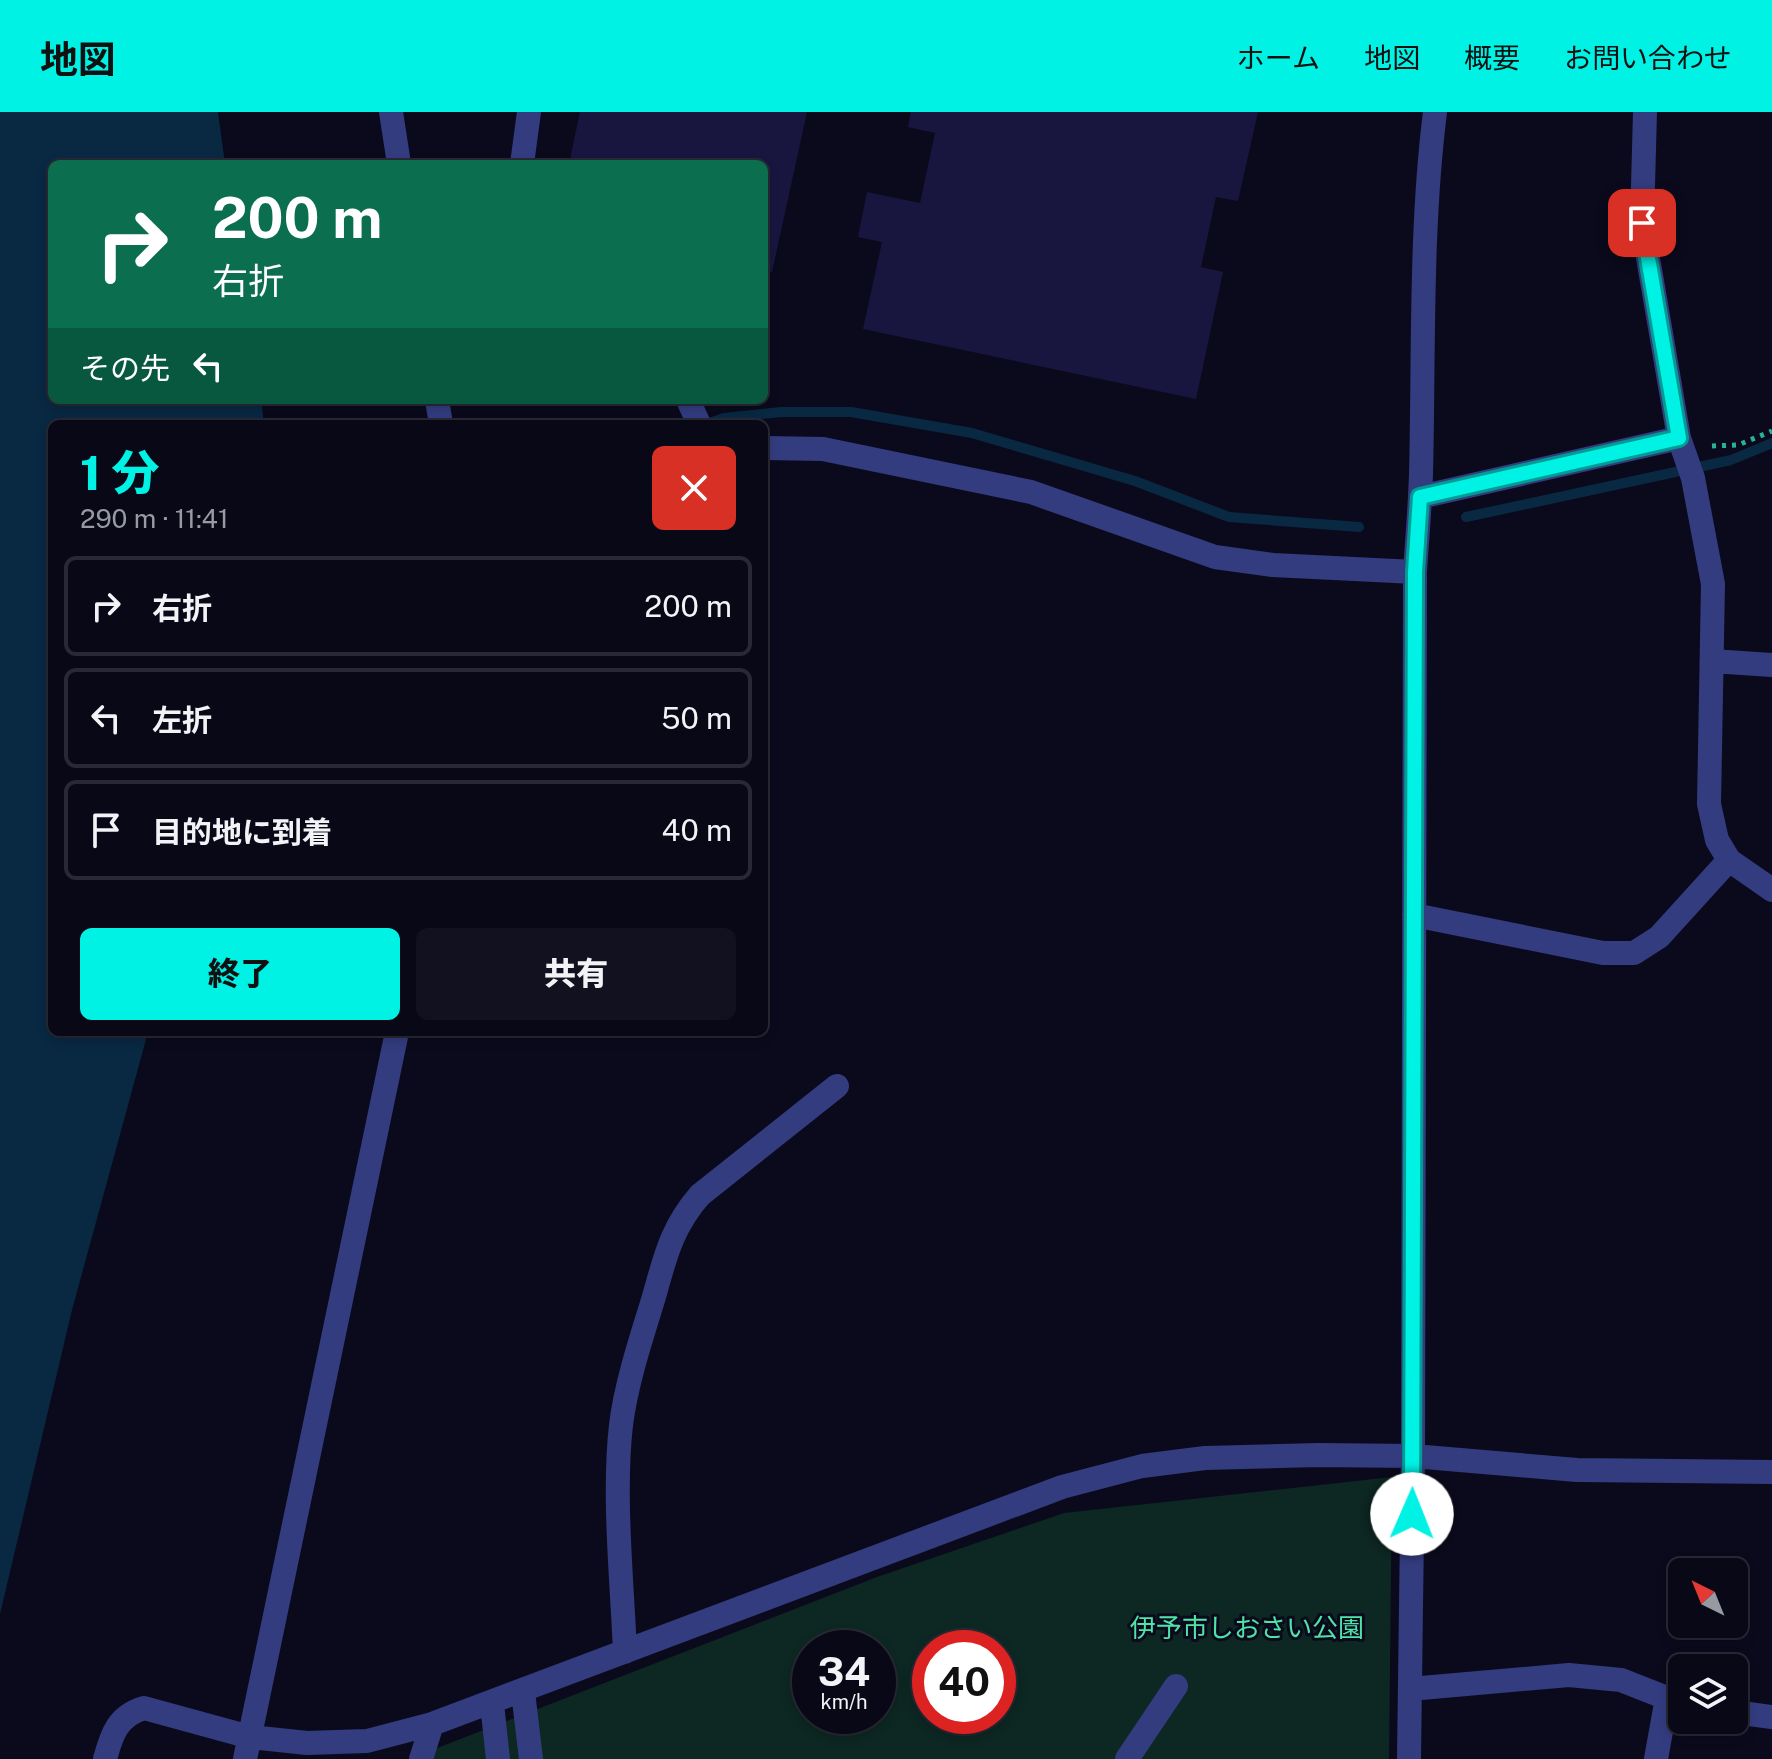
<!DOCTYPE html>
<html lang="ja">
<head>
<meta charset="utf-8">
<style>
	body { margin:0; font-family:"Public Sans","Noto Sans JP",sans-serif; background:#11111f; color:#f1f3f6; height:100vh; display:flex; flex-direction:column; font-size:30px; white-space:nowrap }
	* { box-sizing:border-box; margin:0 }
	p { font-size:26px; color:#989aa1 }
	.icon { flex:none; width:44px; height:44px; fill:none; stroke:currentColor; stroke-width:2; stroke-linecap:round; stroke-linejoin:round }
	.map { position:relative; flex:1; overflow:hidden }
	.drawer { position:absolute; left:48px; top:308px; width:720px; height:616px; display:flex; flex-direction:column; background:#080816; border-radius:12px; box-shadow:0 4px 12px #0003,0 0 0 2px #292935 }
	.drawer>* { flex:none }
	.hud { position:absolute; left:48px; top:48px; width:720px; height:244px; border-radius:12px; box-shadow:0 4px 12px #0003,0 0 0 2px #292935; background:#0b6e4f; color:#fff; overflow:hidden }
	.needle { width:52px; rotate:317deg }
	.fabs { position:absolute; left:1668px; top:1446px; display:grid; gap:16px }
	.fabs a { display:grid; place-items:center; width:80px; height:80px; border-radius:12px; background:#080816; box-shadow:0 4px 12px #0003,0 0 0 2px #292935; font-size:40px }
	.speed { position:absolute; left:792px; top:1518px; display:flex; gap:16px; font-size:40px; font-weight:700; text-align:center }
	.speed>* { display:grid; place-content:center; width:104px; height:104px; border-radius:50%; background:#080816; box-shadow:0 4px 12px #0003,0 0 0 2px #292935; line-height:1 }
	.speed small { font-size:20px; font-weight:400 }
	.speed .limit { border:12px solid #d22; background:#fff; color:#111 }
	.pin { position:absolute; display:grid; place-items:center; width:68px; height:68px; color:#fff; margin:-34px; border-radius:16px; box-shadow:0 4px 12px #0006 }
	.me { position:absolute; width:88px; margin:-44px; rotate:1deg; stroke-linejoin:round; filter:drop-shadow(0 0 6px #0008) }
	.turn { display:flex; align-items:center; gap:28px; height:168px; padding:0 32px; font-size:36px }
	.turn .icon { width:104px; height:104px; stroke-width:2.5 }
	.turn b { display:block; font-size:56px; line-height:68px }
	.then { display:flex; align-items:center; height:76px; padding:0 32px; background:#0003; gap:16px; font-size:30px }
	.round { display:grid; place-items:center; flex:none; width:84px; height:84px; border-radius:12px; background:#11111f }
	.head { display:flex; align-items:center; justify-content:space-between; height:136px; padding:0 32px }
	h1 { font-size:48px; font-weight:800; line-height:60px; color:#00f2e5 }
	.button { display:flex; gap:16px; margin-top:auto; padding:16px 32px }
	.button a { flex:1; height:92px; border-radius:12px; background:#00f2e5; color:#111; font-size:32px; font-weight:800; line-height:92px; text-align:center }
	.button a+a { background:#11111f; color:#f1f3f6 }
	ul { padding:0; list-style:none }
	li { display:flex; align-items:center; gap:24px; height:100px; margin:0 16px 12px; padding:0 16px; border:4px solid #292935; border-radius:12px }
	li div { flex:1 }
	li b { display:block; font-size:30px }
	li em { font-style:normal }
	header { display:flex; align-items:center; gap:48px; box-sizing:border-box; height:112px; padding:0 40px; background:#00f2e5; color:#111 }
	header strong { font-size:38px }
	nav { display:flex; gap:44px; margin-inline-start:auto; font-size:28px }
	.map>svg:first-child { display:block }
	.green { fill:#0d2722; fill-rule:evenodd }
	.water { fill:#092842 }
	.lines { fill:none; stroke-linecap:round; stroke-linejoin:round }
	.stream { stroke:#092842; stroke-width:10 }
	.building { fill:#18163f }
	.path { stroke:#27b395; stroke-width:5; stroke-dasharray:4 6; stroke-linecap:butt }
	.minor { stroke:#333c7f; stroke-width:24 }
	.route-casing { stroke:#009d95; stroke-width:20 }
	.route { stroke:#00f2e5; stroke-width:14 }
	.labels { text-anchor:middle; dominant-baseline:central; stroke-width:6; stroke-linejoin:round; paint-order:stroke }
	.park-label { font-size:26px; fill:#4ee4a8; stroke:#0b0a1d }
</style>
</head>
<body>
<header>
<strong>地図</strong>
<nav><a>ホーム</a><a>地図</a><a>概要</a><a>お問い合わせ</a></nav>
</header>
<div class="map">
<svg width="1772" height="1647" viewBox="0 0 1772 1647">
	<rect width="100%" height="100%" fill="#0b0a1d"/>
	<path class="green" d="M 1392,1365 L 1389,1647 L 409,1647 L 877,1465 L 1064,1401 ZM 810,1536 L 878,1536 L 878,1604 L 810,1604 ZM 930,1536 L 998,1536 L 998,1604 L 930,1604 Z"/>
	<path class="water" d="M 0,0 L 218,0 L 225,52 L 52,52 L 52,288 L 261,288 L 264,312 L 52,312 L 52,920 L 148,920 L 72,1198 L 0,1502 Z"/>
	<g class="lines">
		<path class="stream" d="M 706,312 L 724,306 L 781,300 L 851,300 L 972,321 L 1135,369 L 1229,405 L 1359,415
			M 1466,405 L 1731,348 L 1772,331"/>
	</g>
	<path class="building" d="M 580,0 L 807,0 L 772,160 L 764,158 L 764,52 L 569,52 Z
		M 911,0 L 1258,0 L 1238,89 L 1216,85 L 1201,155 L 1223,160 L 1196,287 L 863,217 L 882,130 L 858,125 L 867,80 L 920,91 L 935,21 L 908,15 Z"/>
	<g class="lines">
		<path class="path" d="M 1712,334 L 1738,333 L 1772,319"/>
		<path class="minor" d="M 391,0 L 399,52
			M 1645,0 L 1642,111 L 1679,326 L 1693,366 L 1713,472 L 1709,692 L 1717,728 L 1729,748 L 1772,778
			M 522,52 L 529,0
			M 437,288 L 441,312
			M 688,288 L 699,312
			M 764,336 L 823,337 L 1031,380 L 1215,445 L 1273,453 L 1415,460
			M 1420,385 L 1679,326
			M 1712,549 L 1772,553
			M 1414,803 L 1603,841 L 1634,841 L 1659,825 L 1729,748
			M 625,1540 C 622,1469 613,1383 621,1313 C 626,1272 641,1227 653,1188 C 665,1146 671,1116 700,1083 L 837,974
			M 1410,1577 L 1569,1563 L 1621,1568 L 1682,1592
			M 523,1580 L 531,1647
			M 492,1592 L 498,1647
			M 1734,1600 L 1772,1605
			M 105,1647 C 112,1621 118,1604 144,1596 L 250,1625 L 307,1631 L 367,1629 L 432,1612 L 1062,1375 L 1142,1354 L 1205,1346 L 1318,1343 L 1413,1344 L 1577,1358 L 1772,1360
			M 245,1647 L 397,920
			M 421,1647 L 432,1612
			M 1127,1647 L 1176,1574
			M 1409,1647 L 1413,1344 L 1415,460 C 1417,428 1420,395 1421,362 C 1424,241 1420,120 1435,0
			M 1656,1647 L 1667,1586"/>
	</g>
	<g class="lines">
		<g class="route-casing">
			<path id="route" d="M 1412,1402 L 1415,460 L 1420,385 L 1679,326 L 1642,111"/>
		</g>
		<use href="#route" class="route"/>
	</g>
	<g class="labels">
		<g class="park-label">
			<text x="1247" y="1515">伊予市しおさい公園</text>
		</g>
	</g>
</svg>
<div class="fabs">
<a><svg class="needle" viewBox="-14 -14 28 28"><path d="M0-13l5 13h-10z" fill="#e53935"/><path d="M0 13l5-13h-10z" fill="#989aa1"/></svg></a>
<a><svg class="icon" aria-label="layers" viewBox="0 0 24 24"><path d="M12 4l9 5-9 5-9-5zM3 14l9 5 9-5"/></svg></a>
</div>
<div class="speed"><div>34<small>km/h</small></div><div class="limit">40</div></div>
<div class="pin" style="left:1642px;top:111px;background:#d93025"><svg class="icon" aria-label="arrive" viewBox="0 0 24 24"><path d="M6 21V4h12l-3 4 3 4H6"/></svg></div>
<svg class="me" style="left:1412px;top:1402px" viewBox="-20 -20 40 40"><circle r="19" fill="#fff"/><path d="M0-13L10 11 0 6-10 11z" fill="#00f2e5"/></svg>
<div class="hud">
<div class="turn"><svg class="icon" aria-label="right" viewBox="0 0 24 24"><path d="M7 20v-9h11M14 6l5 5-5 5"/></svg><div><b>200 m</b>右折</div></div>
<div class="then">その先<svg class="icon" aria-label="left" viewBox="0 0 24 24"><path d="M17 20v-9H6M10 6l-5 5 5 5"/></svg></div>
</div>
<section class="drawer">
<div class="head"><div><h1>1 分</h1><p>290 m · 11:41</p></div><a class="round" style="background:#d93025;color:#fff"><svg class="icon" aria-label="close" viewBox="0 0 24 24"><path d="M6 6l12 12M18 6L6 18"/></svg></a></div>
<ul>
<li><svg class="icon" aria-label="right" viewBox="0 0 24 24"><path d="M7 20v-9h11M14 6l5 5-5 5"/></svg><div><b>右折</b></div><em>200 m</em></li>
<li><svg class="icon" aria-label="left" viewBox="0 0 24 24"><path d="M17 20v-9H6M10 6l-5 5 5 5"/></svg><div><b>左折</b></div><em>50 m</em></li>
<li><svg class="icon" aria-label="arrive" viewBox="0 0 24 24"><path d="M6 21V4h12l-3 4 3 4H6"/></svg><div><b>目的地に到着</b></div><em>40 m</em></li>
</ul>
<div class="button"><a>終了</a><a>共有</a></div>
</section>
</div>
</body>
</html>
